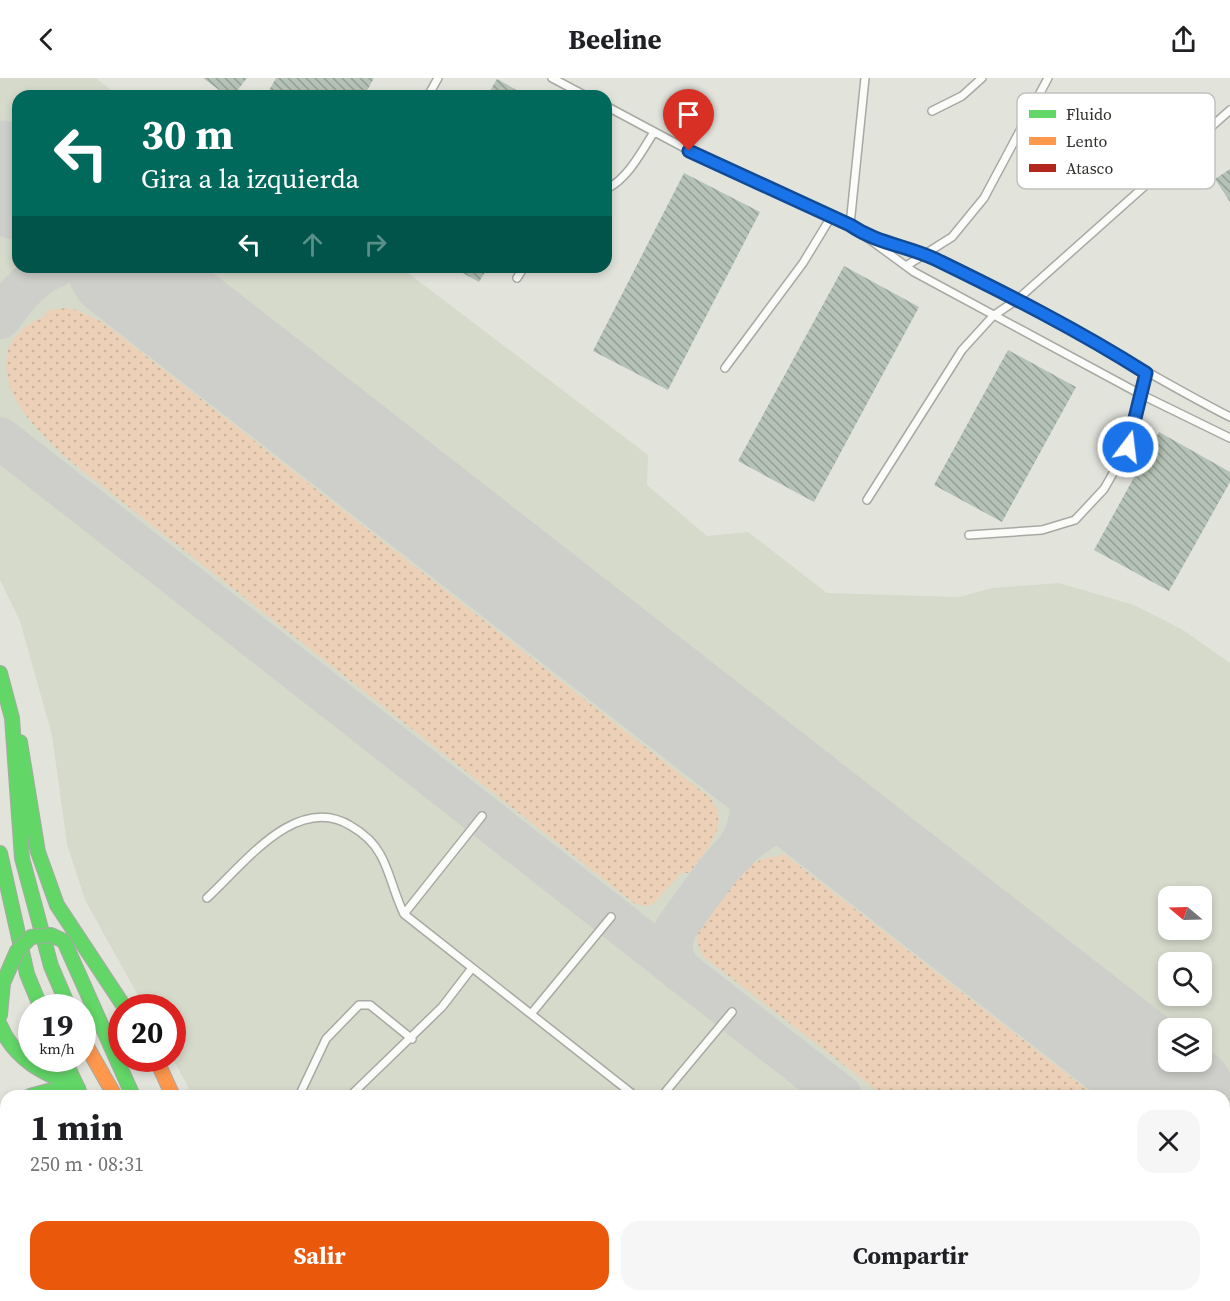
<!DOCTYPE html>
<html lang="es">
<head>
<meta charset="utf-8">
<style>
	body { margin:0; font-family:"Source Serif 4",serif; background:#f6f6f6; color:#202124; height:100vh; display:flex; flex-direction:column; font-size:22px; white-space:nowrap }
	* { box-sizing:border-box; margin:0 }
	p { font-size:20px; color:#757577 }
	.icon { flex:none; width:33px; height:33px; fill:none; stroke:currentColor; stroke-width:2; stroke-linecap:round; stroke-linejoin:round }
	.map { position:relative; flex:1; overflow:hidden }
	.sheet { position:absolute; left:0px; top:1012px; width:1230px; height:212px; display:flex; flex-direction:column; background:#fff; border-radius:18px 18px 0 0; box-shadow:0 3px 9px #0003 }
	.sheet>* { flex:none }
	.top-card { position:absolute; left:12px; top:12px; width:600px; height:183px; border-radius:18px; box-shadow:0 3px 9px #0003; background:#00695c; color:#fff; overflow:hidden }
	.needle { width:39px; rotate:289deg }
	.buttons { position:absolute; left:1158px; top:808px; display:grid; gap:12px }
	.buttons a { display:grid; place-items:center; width:54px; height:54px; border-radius:12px; background:#fff; box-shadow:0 3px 9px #0003; font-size:30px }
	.speed { position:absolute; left:18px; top:916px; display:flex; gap:12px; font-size:30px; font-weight:700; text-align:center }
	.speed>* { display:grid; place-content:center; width:78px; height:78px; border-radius:50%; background:#fff; box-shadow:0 3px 9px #0003; line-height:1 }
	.speed small { font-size:15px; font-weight:400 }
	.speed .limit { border:9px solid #d22; background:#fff; color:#111 }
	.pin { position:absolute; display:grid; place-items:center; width:51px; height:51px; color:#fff; margin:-62px -26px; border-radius:50% 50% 50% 0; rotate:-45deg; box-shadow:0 0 6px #0007 }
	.pin .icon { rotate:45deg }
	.me { position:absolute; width:66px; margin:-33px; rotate:15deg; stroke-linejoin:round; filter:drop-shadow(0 0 4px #0008) }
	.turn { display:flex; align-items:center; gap:21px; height:126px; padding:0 30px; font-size:27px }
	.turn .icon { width:78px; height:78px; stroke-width:2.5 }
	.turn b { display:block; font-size:42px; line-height:51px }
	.lanes { display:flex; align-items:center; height:57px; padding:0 30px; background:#0003; justify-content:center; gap:30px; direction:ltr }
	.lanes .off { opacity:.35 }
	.round { display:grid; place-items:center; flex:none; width:63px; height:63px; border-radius:18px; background:#f6f6f6 }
	.summary { display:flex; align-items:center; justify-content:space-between; height:102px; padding:0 30px }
	h1 { font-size:36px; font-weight:700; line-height:45px }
	.cta { display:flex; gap:12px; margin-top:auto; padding:12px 30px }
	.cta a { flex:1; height:69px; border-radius:18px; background:#ea580c; color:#fff; font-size:24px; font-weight:700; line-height:69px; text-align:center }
	.cta a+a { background:#f6f6f6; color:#202124 }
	header { display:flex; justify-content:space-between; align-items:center; height:78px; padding:0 30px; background:#fff; font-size:27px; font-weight:700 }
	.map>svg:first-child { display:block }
	.built { fill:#d5dacb; fill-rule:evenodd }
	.grass { fill:url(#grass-dots) }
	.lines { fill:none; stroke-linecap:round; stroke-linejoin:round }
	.taxiway { stroke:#cecfca; stroke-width:42 }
	.runway { stroke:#cecfca; stroke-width:105 }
	.building { fill:url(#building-back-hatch) }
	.lane-casing { stroke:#a7a9a3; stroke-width:10 }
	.fast-casing { stroke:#a7a9a3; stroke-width:16 }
	.slow-casing { stroke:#a7a9a3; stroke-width:16 }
	.jam-casing { stroke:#a7a9a3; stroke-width:16 }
	.lane { stroke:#fbfbfa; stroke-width:7 }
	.fast { stroke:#63d668; stroke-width:14 }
	.slow { stroke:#ff974d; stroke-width:14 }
	.jam { stroke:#b3261e; stroke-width:14 }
	.fast-bridge-casing { stroke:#a7a9a3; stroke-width:16; stroke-linecap:butt }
	.fast-bridge { stroke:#63d668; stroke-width:14 }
	.route-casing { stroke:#114b97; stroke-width:15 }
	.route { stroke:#1a73e8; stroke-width:10 }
	.key { fill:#fff; stroke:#c1c1bf; stroke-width:1.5 }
	.key-label { font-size:16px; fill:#2f302b }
</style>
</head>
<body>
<header><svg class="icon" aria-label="back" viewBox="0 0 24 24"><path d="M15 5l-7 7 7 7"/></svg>Beeline<svg class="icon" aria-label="share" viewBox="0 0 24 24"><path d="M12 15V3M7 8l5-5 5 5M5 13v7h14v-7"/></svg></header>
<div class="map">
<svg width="1230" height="1223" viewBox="0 0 1230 1223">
	<defs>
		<pattern id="grass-dots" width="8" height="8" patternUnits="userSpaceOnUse" patternTransform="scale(1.5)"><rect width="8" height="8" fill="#ecd1b8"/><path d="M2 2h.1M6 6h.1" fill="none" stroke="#cbb49e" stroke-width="1.8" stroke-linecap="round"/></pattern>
		<pattern id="building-back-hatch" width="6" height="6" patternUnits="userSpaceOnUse" patternTransform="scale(1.5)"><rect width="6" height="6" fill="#b5c2b6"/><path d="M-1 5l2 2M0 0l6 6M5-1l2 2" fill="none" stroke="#949e94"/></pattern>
	</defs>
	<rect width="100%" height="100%" fill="#e2e4dc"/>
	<path class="built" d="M 0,0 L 96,0 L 118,18 L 18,18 L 18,189 L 400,189 L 648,377 L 647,407 L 707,458 L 748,454 L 827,515 L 959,519 L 992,510 L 1059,505 L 1134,527 L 1183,552 L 1230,585 L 1230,1223 L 771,1223 L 765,1218 L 1224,1218 L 1224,1018 L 189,1018 L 188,1009 L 173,981 L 172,930 L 145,930 L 85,822 L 67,766 L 52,657 L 20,543 L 0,502 ZM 1168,819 L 1202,819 L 1202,852 L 1168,852 ZM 1168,885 L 1202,885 L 1202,918 L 1168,918 ZM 1168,951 L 1202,951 L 1202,984 L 1168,984 Z
		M 555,1218 L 609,1218 L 606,1223 L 562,1223 Z"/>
	<path class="grass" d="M 65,230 L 77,232 L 104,245 L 708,718 C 734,744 706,773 689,795 L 681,795 L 655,824 L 648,828 L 635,826 L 65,379 C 37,351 0,320 7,275 C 14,255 27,245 46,238 L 46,233 Z
		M 783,775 L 1095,1018 L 884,1018 L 704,879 C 696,867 695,855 703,842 C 722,819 745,776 779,779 Z
		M 1224,1119 L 1230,1123 L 1230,1223 L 1149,1223 L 1142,1218 L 1224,1218 Z"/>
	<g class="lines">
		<path class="taxiway" d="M 13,105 L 18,113
			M 0,240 C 16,220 30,198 55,189
			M 0,360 L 841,1018
			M 730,664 C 752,704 762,734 735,775
			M 681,894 C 671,878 669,868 676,850 C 705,812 736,755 785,742 C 803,737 822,745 839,750
			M 1095,1218 L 1102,1223"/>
		<path class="runway" d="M 0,95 L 18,109
			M 120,189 L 1183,1018"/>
	</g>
	<path class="building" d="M 203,0 L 247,0 L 233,18 L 227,18 Z
		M 276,0 L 374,0 L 364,18 L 266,18 Z
		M 497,1 L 527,18 L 487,18 Z
		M 1230,91 L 1230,124 L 1215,101 Z
		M 684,95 L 760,134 L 668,312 L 593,273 Z
		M 844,188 L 919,229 L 814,424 L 738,383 Z
		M 452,189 L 488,189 L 479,204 Z
		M 1008,272 L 1076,309 L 1002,444 L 934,407 Z
		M 1159,354 L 1230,394 L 1230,404 L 1169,513 L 1094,472 Z"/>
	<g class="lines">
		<g class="lane-casing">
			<path id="lane" d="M 552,0 L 586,18
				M 428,18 L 438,0
				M 606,28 L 707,82 L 850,147 L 914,194 L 1142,317 L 1230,360
				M 932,33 L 962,18 L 982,0
				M 606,111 C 627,102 642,73 654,54
				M 850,147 L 865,0
				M 873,161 C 1002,199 1112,279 1230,339
				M 906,188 L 952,159 L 984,120 L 1048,0
				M 517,200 L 524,189
				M 725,290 L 803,185 L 831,139
				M 867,422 L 962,272 L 993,238 L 1018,221 L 1230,32
				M 969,457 L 1042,452 L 1075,442 L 1104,411 L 1128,369 L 1146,295
				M 207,820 C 244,786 297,714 351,748 C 363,755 373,763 380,776 C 390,793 394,816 404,836 L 635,1018
				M 404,836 L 482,738
				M 531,936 L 611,839
				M 299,1018 L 326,961 L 359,927 L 370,927 L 412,961
				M 350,1018 L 442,929 L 472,890
				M 662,1018 L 732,934
				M 0,1141 L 6,1142
				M 524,1218 L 530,1223
				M 888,1218 L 894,1223"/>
		</g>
		<g class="fast-casing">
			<path id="fast" d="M 0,595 L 12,640 L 22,780 L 51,888 L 69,930
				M 20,664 L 38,774 L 57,827 L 125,930
				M 0,775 L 27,896 L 41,930
				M 0,937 L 3,905
				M 0,947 C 15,983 44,995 78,1010
				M 64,981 L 79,1013
				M 30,1018 L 48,1013 L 75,1018
				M 0,1063 L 6,1087
				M 0,1102 L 6,1110
				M 297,1218 L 304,1223
				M 334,1218 L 341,1223"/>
		</g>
		<g class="slow-casing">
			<path id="slow" d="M 82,960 L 115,1018
				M 156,981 L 173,1018
				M 157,1218 L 159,1223
				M 190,1223 L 201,1218"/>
		</g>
		<g class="jam-casing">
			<path id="jam" d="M 108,1223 L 110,1218"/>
		</g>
		<use href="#lane" class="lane"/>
		<use href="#fast" class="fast"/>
		<use href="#slow" class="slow"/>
		<use href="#jam" class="jam"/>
		<g class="fast-bridge-casing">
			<path id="fast-bridge" d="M 3,905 L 17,873 L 31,859 L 51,857 L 64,863 L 133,1018"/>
		</g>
		<use href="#fast-bridge" class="fast-bridge"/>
	</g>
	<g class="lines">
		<g class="route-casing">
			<path id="route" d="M 689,73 L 850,147 C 878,166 905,167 935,181 C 1007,216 1078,252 1146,295 L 1128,369"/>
		</g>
		<use href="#route" class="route"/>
	</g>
	<rect x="1017" y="15" width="198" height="96" rx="9" class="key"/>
	<rect x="1029" y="32" width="27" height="8" fill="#63d668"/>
	<rect x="1029" y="59" width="27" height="8" fill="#ff974d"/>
	<rect x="1029" y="86" width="27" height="8" fill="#b3261e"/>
	<g class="key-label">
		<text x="1066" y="42">Fluido</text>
		<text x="1066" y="69">Lento</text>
		<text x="1066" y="96">Atasco</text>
	</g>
</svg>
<div class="buttons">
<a><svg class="needle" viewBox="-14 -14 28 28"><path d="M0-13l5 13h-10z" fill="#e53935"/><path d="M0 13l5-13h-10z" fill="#757577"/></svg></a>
<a><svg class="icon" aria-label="search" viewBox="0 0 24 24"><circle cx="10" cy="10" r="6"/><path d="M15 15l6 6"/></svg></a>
<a><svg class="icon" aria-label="layers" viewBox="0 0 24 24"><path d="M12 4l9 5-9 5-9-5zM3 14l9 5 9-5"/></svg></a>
</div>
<div class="speed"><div>19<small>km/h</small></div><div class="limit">20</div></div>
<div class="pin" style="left:689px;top:73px;background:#d93025"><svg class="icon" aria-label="arrive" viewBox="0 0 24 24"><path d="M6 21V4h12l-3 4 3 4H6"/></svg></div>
<svg class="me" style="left:1128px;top:369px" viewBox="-20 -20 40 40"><circle r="17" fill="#1a73e8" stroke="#fff" stroke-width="3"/><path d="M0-11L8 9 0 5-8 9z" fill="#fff"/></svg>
<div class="top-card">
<div class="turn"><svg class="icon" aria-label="left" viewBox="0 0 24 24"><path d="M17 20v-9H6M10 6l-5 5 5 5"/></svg><div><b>30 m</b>Gira a la izquierda</div></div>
<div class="lanes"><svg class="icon" aria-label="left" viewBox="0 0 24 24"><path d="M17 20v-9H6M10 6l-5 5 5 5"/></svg><svg class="icon off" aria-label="ahead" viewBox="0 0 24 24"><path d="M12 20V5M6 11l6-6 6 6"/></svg><svg class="icon off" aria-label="right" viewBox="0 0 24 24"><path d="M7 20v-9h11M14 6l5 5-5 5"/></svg></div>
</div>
<section class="sheet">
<div class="summary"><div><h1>1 min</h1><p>250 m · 08:31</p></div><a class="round"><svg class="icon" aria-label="close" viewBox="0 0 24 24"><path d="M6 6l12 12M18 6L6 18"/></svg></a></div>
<div class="cta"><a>Salir</a><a>Compartir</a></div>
</section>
</div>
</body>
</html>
